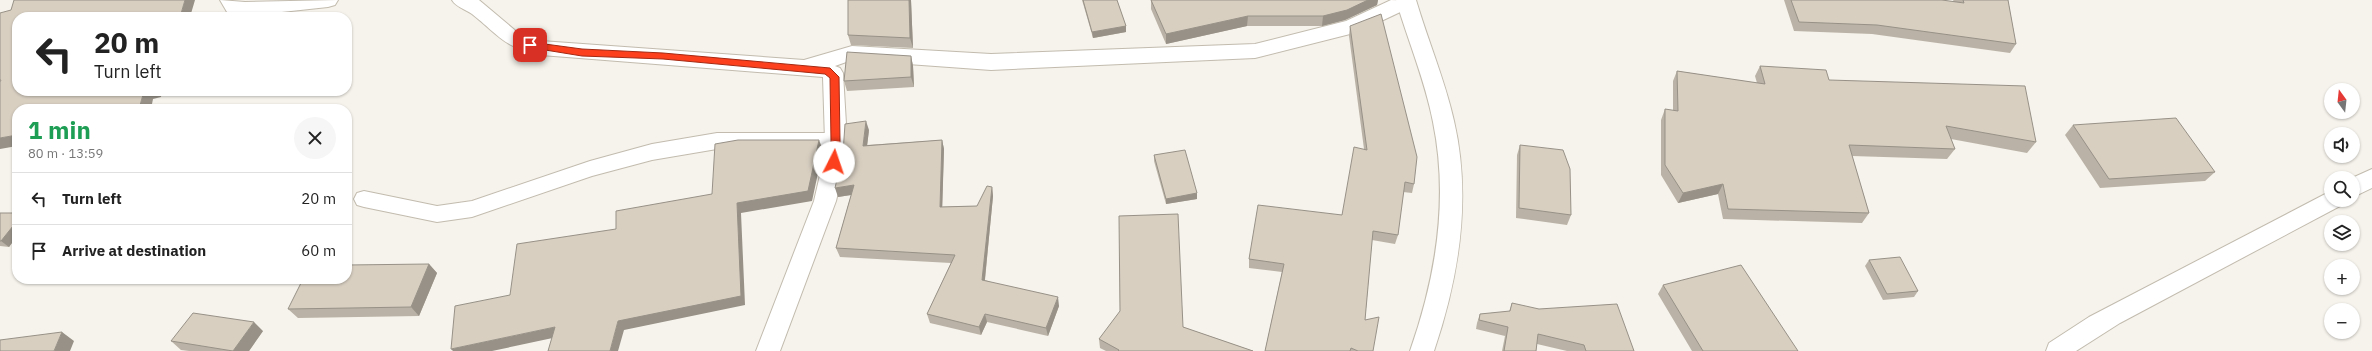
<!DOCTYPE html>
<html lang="en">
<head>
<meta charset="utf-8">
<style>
	body { margin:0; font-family:"IBM Plex Sans",sans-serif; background:#f6f6f6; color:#222; height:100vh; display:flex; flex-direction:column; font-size:15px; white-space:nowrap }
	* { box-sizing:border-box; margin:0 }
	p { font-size:13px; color:#767676 }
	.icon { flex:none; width:22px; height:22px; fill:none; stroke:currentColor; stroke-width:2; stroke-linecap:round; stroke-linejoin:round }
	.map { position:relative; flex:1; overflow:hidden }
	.drawer { position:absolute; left:12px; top:104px; width:340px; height:180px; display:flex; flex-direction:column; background:#fff; border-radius:16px; box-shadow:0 1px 3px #0004 }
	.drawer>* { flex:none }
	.top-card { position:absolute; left:12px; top:12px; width:340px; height:84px; border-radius:16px; box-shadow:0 1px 3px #0004; background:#fff; color:#222; overflow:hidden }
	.needle { width:26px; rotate:345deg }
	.tools { position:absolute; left:2324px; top:83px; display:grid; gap:8px }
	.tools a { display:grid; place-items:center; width:36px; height:36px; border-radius:50%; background:#fff; box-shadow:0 1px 3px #0004; font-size:20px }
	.pin { position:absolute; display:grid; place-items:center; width:34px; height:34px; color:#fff; margin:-17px; border-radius:8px; box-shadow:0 2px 6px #0006 }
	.me { position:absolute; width:44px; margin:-22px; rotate:4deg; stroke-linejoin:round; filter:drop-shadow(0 0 3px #0008) }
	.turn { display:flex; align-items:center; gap:14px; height:84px; padding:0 16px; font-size:18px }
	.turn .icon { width:52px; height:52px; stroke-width:2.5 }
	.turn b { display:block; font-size:28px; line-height:34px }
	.round { display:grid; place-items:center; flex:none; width:42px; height:42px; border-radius:21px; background:#f6f6f6 }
	.summary { display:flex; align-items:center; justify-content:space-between; height:68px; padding:0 16px }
	h1 { font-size:24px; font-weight:700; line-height:30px; color:#1e9e55 }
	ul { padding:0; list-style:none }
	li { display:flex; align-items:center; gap:12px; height:52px; padding:0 16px; border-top:1px solid #e0e0e0 }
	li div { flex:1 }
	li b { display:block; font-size:15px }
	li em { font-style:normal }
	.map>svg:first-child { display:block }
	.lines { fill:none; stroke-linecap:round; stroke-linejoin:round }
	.service-casing { stroke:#c2bbae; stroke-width:2 }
	.minor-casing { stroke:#c2bbae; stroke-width:2 }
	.tertiary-casing { stroke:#c2bbae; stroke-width:2 }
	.service { fill:#fff; fill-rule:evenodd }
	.minor { fill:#fff; fill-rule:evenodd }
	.tertiary { fill:#fff; fill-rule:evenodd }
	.wall { fill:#bab2a6 }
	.shaded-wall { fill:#979187 }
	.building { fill:#d8cfc1; stroke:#979187 }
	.route { fill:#fc3f1d; stroke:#a42913 }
</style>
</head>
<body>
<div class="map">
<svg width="2372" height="351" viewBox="0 0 2372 351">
	<rect width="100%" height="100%" fill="#f6f3ec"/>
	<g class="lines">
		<g class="service-casing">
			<path id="service" d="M 717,133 L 836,133 L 843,136 L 846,141 L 843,146 L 836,149 L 717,149 L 652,160 L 592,176 L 472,217 L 437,222 L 364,207 L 357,205 L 354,199 L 357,193 L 364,191 L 437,206 L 472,201 L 590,161 L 652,144 Z"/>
		</g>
		<g class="minor-casing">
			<path id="minor" d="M 220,0 L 245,2 L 338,0 L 335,5 L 328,7 L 245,16 L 227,12 Z
				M 452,0 L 479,0 L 517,32 L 541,41 L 804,60 L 852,46 L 991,54 L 1255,44 L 1346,21 L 1391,0 L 1416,1 L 1413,6 L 1358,32 L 1255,58 L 991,70 L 852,60 L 835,66 L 840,68 L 843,73 L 847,141 L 845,162 L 836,201 L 780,351 L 756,351 L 814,201 L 823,162 L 825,141 L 823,77 L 541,55 C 502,46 501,37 472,14 C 465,9 456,7 452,0 Z
				M 2372,169 L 2372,188 L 2353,197 L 2352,178 Z
				M 2331,191 L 2331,200 L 2343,200 L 2340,206 L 2120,323 L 2076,351 L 2046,351 L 2049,343 L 2089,317 Z"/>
		</g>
		<g class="tertiary-casing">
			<path id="tertiary" d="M 1396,0 L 1416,0 C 1428,41 1445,80 1454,121 C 1472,199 1459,277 1434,351 L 1410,351 C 1436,277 1449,200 1433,122 C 1425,80 1408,41 1396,0 Z"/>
		</g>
		<use href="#service" class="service"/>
		<use href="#minor" class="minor"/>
		<use href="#tertiary" class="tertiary"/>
	</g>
	<path class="wall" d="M 848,0 L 911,0 L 913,48 L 851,45 L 848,35 Z
		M 1082,0 L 1117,0 L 1126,26 L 1126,32 L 1093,38 Z
		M 1151,0 L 1378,0 L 1377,5 L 1345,20 L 1322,26 L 1247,26 L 1166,44 L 1151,9 Z
		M 1784,0 L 1942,0 L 1954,2 L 1953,0 L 2008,0 L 2016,44 L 2010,53 L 1872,34 L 1794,31 Z
		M 1350,26 L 1414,184 L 1412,193 L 1403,192 L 1398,235 L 1395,244 L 1372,240 L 1365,320 L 1373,351 L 1265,351 L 1282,272 L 1249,268 L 1249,259 L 1342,215 L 1364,149 L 1349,36 Z
		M 911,56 L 913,66 L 914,87 L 847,91 L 844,81 Z
		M 1760,66 L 1829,80 L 2036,142 L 2027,153 L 1951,139 L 1955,149 L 1947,159 L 1852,156 L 1869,213 L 1862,223 L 1723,219 L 1718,194 L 1678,203 L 1661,175 L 1661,120 L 1665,109 L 1673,111 L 1673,81 L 1677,71 L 1757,83 L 1755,76 Z
		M 2073,125 L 2215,172 L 2205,181 L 2100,188 L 2065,135 Z
		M 869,130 L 867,145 L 942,140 L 944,149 L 942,207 L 977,206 L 992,187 L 993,196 L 985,280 L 1059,306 L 1048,336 L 987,322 L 981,335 L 930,323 L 927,314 L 951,263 L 840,257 L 836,248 L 851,195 L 838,197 Z
		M 1520,145 L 1571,215 L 1567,225 L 1516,218 L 1517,155 Z
		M 1154,155 L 1197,193 L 1197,199 L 1166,204 L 1154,161 Z
		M 0,213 L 17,213 L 17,236 L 9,247 L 0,246 Z
		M 1869,260 L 1918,291 L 1914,297 L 1883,300 L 1865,266 Z
		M 429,264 L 437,273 L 419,316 L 298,318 L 288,309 Z
		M 1663,285 L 1798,351 L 1692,351 L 1658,294 Z
		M 1512,303 L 1634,351 L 1567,351 L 1537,344 L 1536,351 L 1502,351 L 1505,336 L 1476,329 L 1477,323 L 1480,314 L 1509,312 Z
		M 1183,327 L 1253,351 L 1106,351 L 1100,348 L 1099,339 Z
		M 263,331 L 249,351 L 189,351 L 181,350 L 171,341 Z"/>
	<path class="shaded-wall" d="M 185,0 L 195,0 L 190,17 L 180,17 Z
		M 909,0 L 911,0 L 913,48 L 910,38 Z
		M 1368,0 L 1378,0 L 1377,5 L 1345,20 L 1322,26 L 1323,16 Z
		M 1248,16 L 1247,26 L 1166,44 L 1166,34 Z
		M 1126,26 L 1126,32 L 1093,38 L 1092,32 Z
		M 911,56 L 913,66 L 914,87 L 911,77 Z
		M 144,91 L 162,91 L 161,97 L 153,99 L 151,109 L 139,109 Z
		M 866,121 L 869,130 L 866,155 L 863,146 Z
		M 17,135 L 17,146 L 0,149 L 0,138 Z
		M 819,140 L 823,150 L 812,201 L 741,213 L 745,305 L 624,330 L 618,351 L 610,351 L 618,321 L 737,203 Z
		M 942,140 L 944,149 L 942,216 L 940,207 Z
		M 1723,184 L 1718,194 L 1678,203 L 1683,193 Z
		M 854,185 L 857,194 L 838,197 L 835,188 Z
		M 992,187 L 993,196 L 984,288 L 982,280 Z
		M 1197,193 L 1197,199 L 1166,204 L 1166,199 Z
		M 17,221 L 17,236 L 9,247 L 1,241 Z
		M 429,264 L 437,273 L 419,316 L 411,307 Z
		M 1058,297 L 1059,306 L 1048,336 L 1046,328 Z
		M 985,314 L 987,322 L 981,335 L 979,327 Z
		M 254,322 L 263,331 L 249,351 L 233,351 Z
		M 555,327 L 562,336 L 492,351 L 453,351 L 451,349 Z
		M 62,332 L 74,341 L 70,351 L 54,351 Z"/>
	<path class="building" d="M 14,0 L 185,0 L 180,17 L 17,17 L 17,91 L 144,91 L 139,109 L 17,109 L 17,135 L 0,138 L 0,82 L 1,80 L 0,80 L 0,13 L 11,10 Z
		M 848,0 L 909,0 L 910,38 L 848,35 Z
		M 1083,0 L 1117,0 L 1126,26 L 1092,32 Z
		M 1151,0 L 1368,0 L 1347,10 L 1323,16 L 1248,16 L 1166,34 Z
		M 1791,0 L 1942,0 L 1964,3 L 1963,0 L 2008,0 L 2016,44 L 1877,25 L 1799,22 Z
		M 1381,14 L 1417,157 L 1414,184 L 1405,182 L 1398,235 L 1373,231 L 1365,320 L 1379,317 L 1373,351 L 1358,351 L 1351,348 L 1350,351 L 1265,351 L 1284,264 L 1249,259 L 1258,205 L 1342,215 L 1354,147 L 1367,150 L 1350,26 Z
		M 847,52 L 911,56 L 911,77 L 844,81 Z
		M 1760,66 L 1826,70 L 1829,80 L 2025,86 L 2036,142 L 1946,126 L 1955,149 L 1849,145 L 1869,213 L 1728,209 L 1723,184 L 1683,193 L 1665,165 L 1665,109 L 1678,111 L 1677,71 L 1765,84 Z
		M 2176,118 L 2215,172 L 2109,179 L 2073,125 Z
		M 866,121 L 863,146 L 942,140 L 940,207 L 977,206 L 987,186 L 992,187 L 982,280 L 1058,297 L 1046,328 L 985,314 L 979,327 L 927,314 L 955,255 L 836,248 L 854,185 L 835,188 L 843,153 L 845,124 Z
		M 738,140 L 819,140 L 808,191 L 737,203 L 741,296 L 618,321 L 610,351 L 548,351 L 555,327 L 451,349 L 455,306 L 510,295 L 517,244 L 616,229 L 616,211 L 712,194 L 715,144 Z
		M 1520,145 L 1563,150 L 1570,169 L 1571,215 L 1519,208 Z
		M 1185,150 L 1197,193 L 1166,199 L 1154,155 Z
		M 0,213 L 17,213 L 17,221 L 1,241 L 0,241 Z
		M 1178,214 L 1183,327 L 1253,351 L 1118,351 L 1119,350 L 1099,339 L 1120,311 L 1119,216 Z
		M 1900,257 L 1918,291 L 1887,294 L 1869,260 Z
		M 429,264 L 411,307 L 288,309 L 303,279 L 347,279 L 347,265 Z
		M 1741,265 L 1798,351 L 1703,351 L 1663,285 Z
		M 1512,303 L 1539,309 L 1617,304 L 1634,351 L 1586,351 L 1584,345 L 1538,334 L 1536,351 L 1504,351 L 1508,327 L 1479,320 L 1480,314 L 1510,311 Z
		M 193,313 L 254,322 L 233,351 L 171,341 Z
		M 62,332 L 54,351 L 0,351 L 0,340 Z"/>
	<path class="route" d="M 530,42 L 582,49 L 663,53 L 830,68 L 839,77 L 840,141 L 839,162 L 834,166 L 830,162 L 831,141 L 830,78 L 825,74 L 663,59 L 582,56 L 527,47 L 526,45 Z"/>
</svg>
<div class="tools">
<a><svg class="needle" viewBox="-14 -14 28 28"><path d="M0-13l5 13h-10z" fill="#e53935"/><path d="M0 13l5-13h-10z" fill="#767676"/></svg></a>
<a><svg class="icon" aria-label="sound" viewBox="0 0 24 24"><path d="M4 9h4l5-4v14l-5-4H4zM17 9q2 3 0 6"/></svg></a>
<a><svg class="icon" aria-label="search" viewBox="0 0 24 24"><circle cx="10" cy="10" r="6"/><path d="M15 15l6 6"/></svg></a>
<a><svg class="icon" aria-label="layers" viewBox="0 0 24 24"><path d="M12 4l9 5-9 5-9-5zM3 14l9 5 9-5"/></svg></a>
<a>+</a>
<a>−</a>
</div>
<div class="pin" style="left:530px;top:45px;background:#d93025"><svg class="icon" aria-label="arrive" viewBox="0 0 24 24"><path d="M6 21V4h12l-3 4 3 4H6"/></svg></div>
<svg class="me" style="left:834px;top:162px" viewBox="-20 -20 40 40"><circle r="19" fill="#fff"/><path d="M0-13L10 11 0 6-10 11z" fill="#fc3f1d"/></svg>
<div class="top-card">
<div class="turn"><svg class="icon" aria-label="left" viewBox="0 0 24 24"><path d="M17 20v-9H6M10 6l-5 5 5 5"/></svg><div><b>20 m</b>Turn left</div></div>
</div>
<section class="drawer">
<div class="summary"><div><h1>1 min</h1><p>80 m · 13:59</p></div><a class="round"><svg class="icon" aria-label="close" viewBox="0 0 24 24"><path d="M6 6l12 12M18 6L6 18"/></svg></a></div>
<ul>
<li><svg class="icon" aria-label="left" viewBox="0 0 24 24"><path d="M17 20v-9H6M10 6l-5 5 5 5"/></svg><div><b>Turn left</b></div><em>20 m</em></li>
<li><svg class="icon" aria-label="arrive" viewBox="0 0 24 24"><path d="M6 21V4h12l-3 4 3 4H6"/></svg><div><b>Arrive at destination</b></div><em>60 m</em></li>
</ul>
</section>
</div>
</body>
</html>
